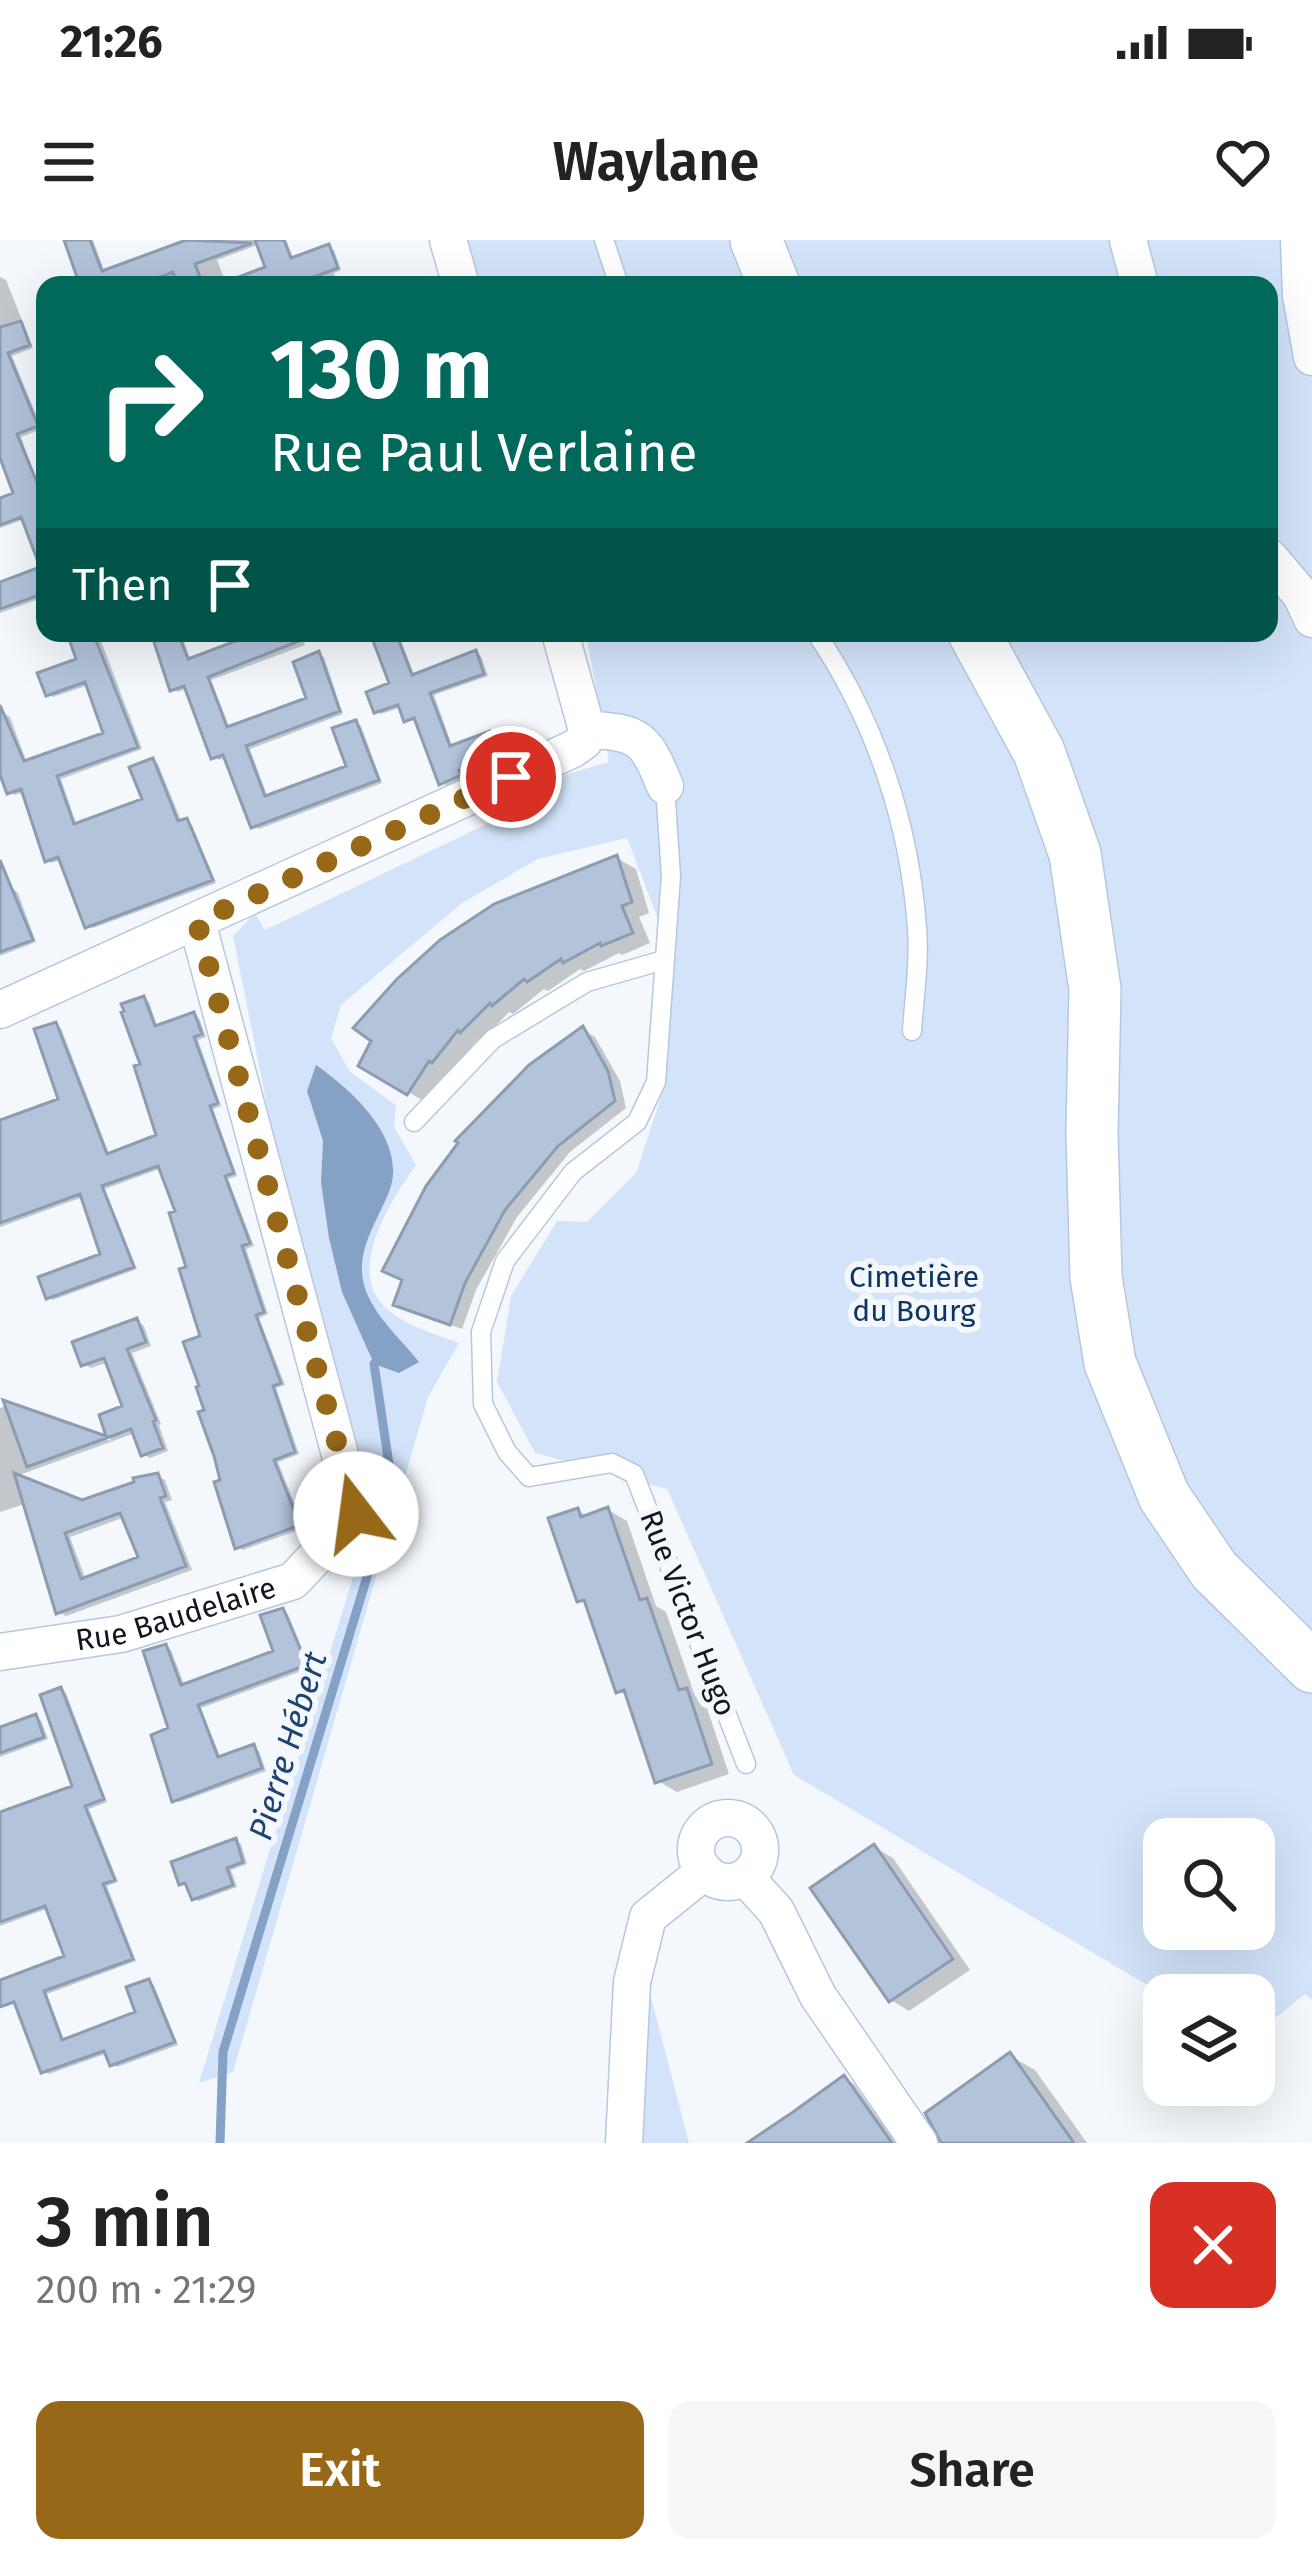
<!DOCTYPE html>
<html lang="en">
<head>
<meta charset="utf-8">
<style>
	body { margin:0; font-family:"Fira Sans",sans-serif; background:#f6f6f6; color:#222; height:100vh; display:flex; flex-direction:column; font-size:45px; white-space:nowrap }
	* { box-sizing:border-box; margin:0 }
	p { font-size:39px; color:#767676 }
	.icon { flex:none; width:66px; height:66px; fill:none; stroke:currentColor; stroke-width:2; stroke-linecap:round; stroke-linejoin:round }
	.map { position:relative; height:1903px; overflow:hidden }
	.panel { display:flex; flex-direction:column; background:#fff; flex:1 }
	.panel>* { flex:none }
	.top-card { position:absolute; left:36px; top:36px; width:1242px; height:366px; border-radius:24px; box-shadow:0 12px 48px #0002; background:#00695c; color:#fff; overflow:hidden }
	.buttons { position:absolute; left:1143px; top:1578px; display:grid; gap:24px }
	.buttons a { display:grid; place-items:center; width:132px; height:132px; border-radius:24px; background:#fff; box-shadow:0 12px 48px #0002; font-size:60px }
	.pin { position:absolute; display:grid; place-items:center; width:102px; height:102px; color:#fff; margin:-51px; border:6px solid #fff; border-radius:50%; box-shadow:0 3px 12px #0007 }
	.me { position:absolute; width:132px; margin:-66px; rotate:345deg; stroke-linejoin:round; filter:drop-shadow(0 0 9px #0008) }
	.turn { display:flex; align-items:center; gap:42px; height:252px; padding:0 36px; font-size:54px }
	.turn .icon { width:156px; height:156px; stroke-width:2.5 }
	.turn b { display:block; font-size:84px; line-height:102px }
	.then { display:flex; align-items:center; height:114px; padding:0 36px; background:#0003; gap:24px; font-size:45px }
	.round { display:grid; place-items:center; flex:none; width:126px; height:126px; border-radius:24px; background:#f6f6f6 }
	.summary { display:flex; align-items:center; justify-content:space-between; height:204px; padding:0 36px }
	h1 { font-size:72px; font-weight:600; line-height:90px }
	.cta { display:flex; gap:24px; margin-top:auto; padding:24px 36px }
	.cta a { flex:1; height:138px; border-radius:24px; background:#976817; color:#fff; font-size:48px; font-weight:600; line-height:138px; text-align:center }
	.cta a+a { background:#f6f6f6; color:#222 }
	.status { display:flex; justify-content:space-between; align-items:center; height:84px; padding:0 60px; background:#fff; direction:ltr }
	.status svg { height:33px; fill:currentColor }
	header { display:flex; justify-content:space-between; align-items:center; height:156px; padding:0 36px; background:#fff; font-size:54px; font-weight:600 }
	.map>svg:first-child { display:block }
	.green { fill:#d3e4fa; fill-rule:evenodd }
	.water { fill:#85a1c5 }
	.shadow { fill:#0003; fill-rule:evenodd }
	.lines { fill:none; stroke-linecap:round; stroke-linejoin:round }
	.stream { stroke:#85a1c5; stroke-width:9 }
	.building { fill:#b2c3da; stroke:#8c9db2; stroke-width:3; fill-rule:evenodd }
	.service-casing { stroke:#b6c8de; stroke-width:21 }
	.minor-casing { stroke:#b6c8de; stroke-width:39 }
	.secondary-casing { stroke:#b6c8de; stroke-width:54 }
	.service { stroke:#fff; stroke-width:18 }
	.minor { stroke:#fff; stroke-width:36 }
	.secondary { stroke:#fff; stroke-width:51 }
	.route { stroke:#976817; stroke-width:21; stroke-dasharray:0 37.8 }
	.labels { text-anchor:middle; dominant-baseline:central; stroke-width:12; stroke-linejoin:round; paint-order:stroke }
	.park-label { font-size:30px; fill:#0e3462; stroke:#f4f8fd }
	.street-label { font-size:30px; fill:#11171f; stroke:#f4f8fd }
	.water-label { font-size:33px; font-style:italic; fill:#1d4371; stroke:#f4f8fd }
</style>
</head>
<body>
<div class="status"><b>21:26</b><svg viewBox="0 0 49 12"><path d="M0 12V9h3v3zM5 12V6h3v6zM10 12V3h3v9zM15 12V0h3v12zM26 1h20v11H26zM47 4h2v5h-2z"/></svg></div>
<header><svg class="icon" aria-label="menu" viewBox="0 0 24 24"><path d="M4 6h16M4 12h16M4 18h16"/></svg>Waylane<svg class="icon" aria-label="heart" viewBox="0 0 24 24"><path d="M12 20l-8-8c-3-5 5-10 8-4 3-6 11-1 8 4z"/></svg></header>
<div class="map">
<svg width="1312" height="1903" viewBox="0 0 1312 1903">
	<rect width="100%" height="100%" fill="#f4f8fd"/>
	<path class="green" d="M 466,0 L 1312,0 L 1312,1760 L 1305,1754 L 1254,1795 L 1254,1755 L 1164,1755 L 794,1535 L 667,1249 L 535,1213 L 497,1142 L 511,1056 L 557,981 L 587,982 L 636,933 L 665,845 L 673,718 L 627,598 L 538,619 L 462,663 L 341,765 L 331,798 L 350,832 L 396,865 L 394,887 L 416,925 C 392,959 348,1026 382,1064 C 401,1085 434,1093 459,1103 L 428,1157 L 233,1832 L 199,1843 L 358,1320 L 233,696 L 255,673 L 265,690 L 554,552 L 561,536 L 609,522 L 586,393 L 1269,393 L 1269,45 L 480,45 ZM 1164,1599 L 1254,1599 L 1254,1689 L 1164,1689 Z
		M 650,1753 L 689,1903 L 641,1903 Z"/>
	<path class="water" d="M 316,825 C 352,850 409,901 389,952 C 380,975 361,1003 362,1030 C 362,1066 398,1095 419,1122 L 399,1133 L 374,1124 L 342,1052 L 329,998 L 321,942 L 323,901 L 307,851 Z"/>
	<path class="shadow" d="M 67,0 L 93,0 L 105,33 L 186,3 L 185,0 L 286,0 L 294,20 L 328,7 L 334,10 L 341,30 L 334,33 L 338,45 L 275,45 L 260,4 L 217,20 L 224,38 L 206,45 L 181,45 L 177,35 L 149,45 L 82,45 Z
		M 0,37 L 6,40 L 33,108 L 12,116 L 42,189 L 21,197 L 45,263 L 45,357 L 0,373 L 0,345 L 44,329 L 25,279 L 0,288 L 0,261 L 17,255 L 0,209 Z
		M 70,393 L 114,393 L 100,398 L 142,509 L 61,539 L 77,586 L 145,560 L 153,521 L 158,524 L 182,583 L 192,585 L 216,643 L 93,688 L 88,685 L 62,619 L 52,623 L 47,620 L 25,552 L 15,555 L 10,552 L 0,523 L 0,476 L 5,474 L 10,477 L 27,523 L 107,494 L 89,445 L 53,457 L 48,454 L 80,421 Z
		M 154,393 L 181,393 L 191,421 L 265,393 L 300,393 L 305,405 L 211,440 L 230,489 L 310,459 L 319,414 L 324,417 L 343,474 L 250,509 L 268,558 L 350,527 L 356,483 L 361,486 L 382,543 L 259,589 L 254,586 L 227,517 L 219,520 L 214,517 L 188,448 L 178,452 L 172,449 Z
		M 359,393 L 398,393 L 415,437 L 476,413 L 481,416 L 488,436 L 434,455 L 453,508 L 489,494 L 495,497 L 502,517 L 462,532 L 464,538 L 447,546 L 442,543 L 418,481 L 407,480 L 402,467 L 381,474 L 376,471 L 393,444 L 373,394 L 364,397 Z
		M 617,618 L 636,629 L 649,673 L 639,677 L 650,703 L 622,715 L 619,713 L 584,731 L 580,729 L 548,751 L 544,749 L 513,774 L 509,772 L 481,801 L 478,799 L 452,831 L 449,830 L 427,863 L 362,825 Z
		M 0,637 L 18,653 L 36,702 L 0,716 Z
		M 144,759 L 149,762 L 158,788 L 194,775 L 199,778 L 206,797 L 198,800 L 221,866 L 213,869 L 237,936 L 228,939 L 254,1006 L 246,1009 L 268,1074 L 259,1078 L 285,1145 L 276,1148 L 299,1214 L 278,1222 L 304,1288 L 243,1310 L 238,1307 L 208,1172 L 204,1098 L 178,973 L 162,928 L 105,949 L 137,1029 L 53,1060 L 48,1057 L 104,1015 L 83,957 L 0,987 L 0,884 L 62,861 L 56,785 L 61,788 L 110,916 L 160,896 L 144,826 Z
		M 583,790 L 595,797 L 620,841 L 626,868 L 570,912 L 517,977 L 476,1050 L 462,1089 L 409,1070 Z
		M 137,1081 L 144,1086 L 151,1106 L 132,1113 L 161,1184 L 159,1185 L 168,1211 L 150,1218 L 143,1214 L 135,1193 L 14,1237 L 82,1264 L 158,1236 L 165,1240 L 172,1260 L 165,1262 L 192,1330 L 66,1376 L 59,1372 L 25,1264 L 0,1272 L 0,1168 L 8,1165 L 111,1201 L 102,1177 L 126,1168 L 109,1122 L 91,1128 L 83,1124 ZM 125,1277 L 142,1319 L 86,1340 L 70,1297 Z
		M 608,1270 L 627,1281 L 656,1366 L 666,1372 L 695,1456 L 705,1462 L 729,1534 L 677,1552 L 658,1541 L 629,1457 L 619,1451 L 589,1365 L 580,1360 L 578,1271 L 589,1277 Z
		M 283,1371 L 288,1374 L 310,1428 L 201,1468 L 221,1519 L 254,1508 L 259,1511 L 266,1531 L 180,1562 L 174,1560 L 165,1407 L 171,1410 L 185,1447 L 276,1413 Z
		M 61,1450 L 66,1453 L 107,1562 L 89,1569 L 118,1642 L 107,1646 L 136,1721 L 47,1754 L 65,1802 L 139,1773 L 149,1742 L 154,1745 L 178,1805 L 117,1827 L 108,1813 L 49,1834 L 43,1831 L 18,1764 L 5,1764 L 0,1743 L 68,1718 L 49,1668 L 0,1686 L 0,1576 L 76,1547 Z
		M 36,1477 L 41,1480 L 48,1499 L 0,1517 L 0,1491 Z
		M 236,1602 L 241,1604 L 247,1624 L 231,1630 L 237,1647 L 199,1661 L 194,1658 L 189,1645 L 181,1643 Z
		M 874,1607 L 893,1618 L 970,1730 L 909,1771 L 891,1760 Z
		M 1010,1816 L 1035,1830 L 1087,1903 L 950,1903 Z
		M 844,1838 L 854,1844 L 896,1903 L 753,1903 Z"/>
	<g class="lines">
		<path class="stream" d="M 220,1903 L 223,1812 L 393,1251 L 374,1124"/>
	</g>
	<path class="building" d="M 64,0 L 90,0 L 102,31 L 186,0 L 252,3 L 195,24 L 203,45 L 177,45 L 173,32 L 139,45 L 73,45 L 78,40 Z
		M 255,0 L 284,0 L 291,18 L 329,4 L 338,28 L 300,42 L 301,45 L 225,45 L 225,42 L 265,27 Z
		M 21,81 L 30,105 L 8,113 L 38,186 L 17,194 L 45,262 L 45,353 L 0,369 L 0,342 L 40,327 L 21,277 L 0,285 L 0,258 L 13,253 L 0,218 L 0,87 Z
		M 67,393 L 93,393 L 138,507 L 57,536 L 74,584 L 142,559 L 129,527 L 153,518 L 178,581 L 187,578 L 213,640 L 85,688 L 58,617 L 45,622 L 21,549 L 7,554 L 0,535 L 0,465 L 24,521 L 103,493 L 85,442 L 46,456 L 37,433 L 76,419 Z
		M 151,393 L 178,393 L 188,419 L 257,393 L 319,393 L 208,437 L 227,487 L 306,458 L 293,422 L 319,411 L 340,471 L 246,506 L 265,556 L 346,526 L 332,488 L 356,480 L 379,540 L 251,588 L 223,515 L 211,519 L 184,446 L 170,451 Z
		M 370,393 L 396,393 L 412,435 L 476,410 L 484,434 L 430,453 L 450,506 L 490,491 L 499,515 L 459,530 L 461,535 L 439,545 L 414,478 L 404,482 L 398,465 L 374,473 L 366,452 L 389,443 Z
		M 617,615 L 632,662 L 622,666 L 633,693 L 601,706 L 600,703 L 563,723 L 561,719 L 527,742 L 524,739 L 492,766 L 490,763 L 460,793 L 458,790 L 432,823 L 429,821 L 407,855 L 358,826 L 371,801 L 353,788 L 397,739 L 440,700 L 494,664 Z
		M 0,620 L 33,700 L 0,712 Z
		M 144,756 L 155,786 L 194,772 L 202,794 L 194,797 L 218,863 L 210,866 L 234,933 L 225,936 L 250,1003 L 242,1006 L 264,1072 L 256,1075 L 281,1143 L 273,1146 L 295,1212 L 274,1220 L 300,1285 L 235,1309 L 214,1242 L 220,1240 L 214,1216 L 198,1172 L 204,1170 L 196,1147 L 199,1146 L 183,1102 L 200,1096 L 179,1029 L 186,1027 L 169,973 L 175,971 L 158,926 L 102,946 L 134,1027 L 46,1059 L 38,1037 L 100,1014 L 80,954 L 0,983 L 0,880 L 58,859 L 34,789 L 56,782 L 107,914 L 156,895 L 134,826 L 140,824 L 121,772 L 124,771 L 121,764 Z
		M 583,786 L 608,831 L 615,861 L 558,906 L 505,970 L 465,1043 L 450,1085 L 393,1065 L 402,1040 L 382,1031 L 426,946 L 458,903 L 455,901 L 529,825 Z
		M 137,1078 L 146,1102 L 127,1109 L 156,1180 L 153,1181 L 163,1208 L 141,1216 L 131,1189 L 27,1227 L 3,1160 L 106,1196 L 99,1175 L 122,1166 L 104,1118 L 81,1126 L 72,1102 Z
		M 14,1233 L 82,1260 L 134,1242 L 133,1238 L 158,1233 L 166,1256 L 160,1258 L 186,1326 L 56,1374 ZM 120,1273 L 138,1317 L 81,1339 L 65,1293 Z
		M 608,1267 L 640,1360 L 647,1358 L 679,1450 L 687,1448 L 712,1524 L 655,1543 L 624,1450 L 616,1453 L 584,1360 L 577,1362 L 548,1278 L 578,1268 L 581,1277 Z
		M 283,1368 L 307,1425 L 198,1465 L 218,1517 L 254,1504 L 262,1528 L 172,1562 L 151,1495 L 168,1488 L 143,1411 L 166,1404 L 181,1445 L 273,1411 L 260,1375 Z
		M 61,1447 L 104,1559 L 85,1566 L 115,1640 L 103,1644 L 133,1719 L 44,1751 L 62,1800 L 135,1772 L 126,1747 L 149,1739 L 175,1802 L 110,1826 L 104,1811 L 41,1833 L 14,1762 L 0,1767 L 0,1740 L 64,1716 L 45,1666 L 0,1682 L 0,1572 L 72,1546 L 40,1455 Z
		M 36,1474 L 44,1497 L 0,1513 L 0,1487 Z
		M 236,1598 L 243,1622 L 227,1628 L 233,1645 L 192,1660 L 185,1643 L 179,1645 L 171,1622 Z
		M 874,1604 L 953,1719 L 889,1762 L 810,1648 Z
		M 1010,1812 L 1074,1903 L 941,1903 L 925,1873 Z
		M 844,1835 L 892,1903 L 747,1903 L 793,1872 Z"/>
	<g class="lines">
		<g class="service-casing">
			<path id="service" d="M 604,0 L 619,45
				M 816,393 C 875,480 910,584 917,689 C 920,722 914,758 912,791
				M 665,546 L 671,636 L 656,842 L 637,882 L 573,932 L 505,1021 L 481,1092 L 483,1164 L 507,1212 L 529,1237 L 612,1223 L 634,1234 L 746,1524
				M 414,882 L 493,799 L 587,742 L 664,720"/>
		</g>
		<g class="minor-casing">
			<g id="minor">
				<path d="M 448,0 L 461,45"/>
				<path d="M 1128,0 L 1140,45"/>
				<path d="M 1299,0 L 1301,55 L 1312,117"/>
				<path d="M 1269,317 L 1301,355 L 1312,379"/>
				<path d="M 560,393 L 587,490"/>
				<path d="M 587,490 C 641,491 646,500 665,546"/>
				<path d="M 0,770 L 573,509 L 584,501 L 587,490"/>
				<path id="s1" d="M 0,1412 L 121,1394 L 293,1341 L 356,1274 L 197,682"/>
				<circle cx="728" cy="1610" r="32"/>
				<path d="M 745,1637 L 776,1671 L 818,1756 L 919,1903"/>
				<path d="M 624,1903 L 632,1742 L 648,1677 L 705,1631"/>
			</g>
		</g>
		<g class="secondary-casing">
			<path id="secondary" d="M 756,0 L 774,45
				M 974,393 L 1039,512 L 1075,614 L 1095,749 L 1092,893 L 1096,1037 L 1110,1123 L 1164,1256 L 1214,1330 L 1312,1427"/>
		</g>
		<use href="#service" class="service"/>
		<use href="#minor" class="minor"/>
		<use href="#secondary" class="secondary"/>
	</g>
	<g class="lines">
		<path class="route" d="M 356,1274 L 197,682 L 511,537"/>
	</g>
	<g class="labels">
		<g class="park-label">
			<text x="914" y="1037">Cimetière<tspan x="914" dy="34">du Bourg</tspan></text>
		</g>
		<g class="street-label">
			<text stroke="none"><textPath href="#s1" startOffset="180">Rue Baudelaire</textPath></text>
			<text transform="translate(688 1373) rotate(69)">Rue Victor Hugo</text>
		</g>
		<g class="water-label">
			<text transform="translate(288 1506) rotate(-73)">Pierre Hébert</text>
		</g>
	</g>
</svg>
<div class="buttons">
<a><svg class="icon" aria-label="search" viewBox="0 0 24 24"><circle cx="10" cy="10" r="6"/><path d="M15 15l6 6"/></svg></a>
<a><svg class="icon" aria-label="layers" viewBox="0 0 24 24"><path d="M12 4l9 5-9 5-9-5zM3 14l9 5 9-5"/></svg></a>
</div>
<div class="pin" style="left:511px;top:537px;background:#d93025"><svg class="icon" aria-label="arrive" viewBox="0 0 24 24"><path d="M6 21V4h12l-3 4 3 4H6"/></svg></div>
<svg class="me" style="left:356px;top:1274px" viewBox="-20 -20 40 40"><circle r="19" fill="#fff"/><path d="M0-13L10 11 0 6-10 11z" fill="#976817"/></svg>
<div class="top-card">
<div class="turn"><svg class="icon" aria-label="right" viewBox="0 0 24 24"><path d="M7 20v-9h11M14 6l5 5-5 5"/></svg><div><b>130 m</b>Rue Paul Verlaine</div></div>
<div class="then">Then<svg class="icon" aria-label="arrive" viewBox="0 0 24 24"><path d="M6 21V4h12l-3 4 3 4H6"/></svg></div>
</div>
</div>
<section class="panel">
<div class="summary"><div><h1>3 min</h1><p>200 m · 21:29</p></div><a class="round" style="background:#d93025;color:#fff"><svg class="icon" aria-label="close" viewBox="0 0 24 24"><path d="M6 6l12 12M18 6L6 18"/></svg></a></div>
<div class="cta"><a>Exit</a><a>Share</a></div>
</section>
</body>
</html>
